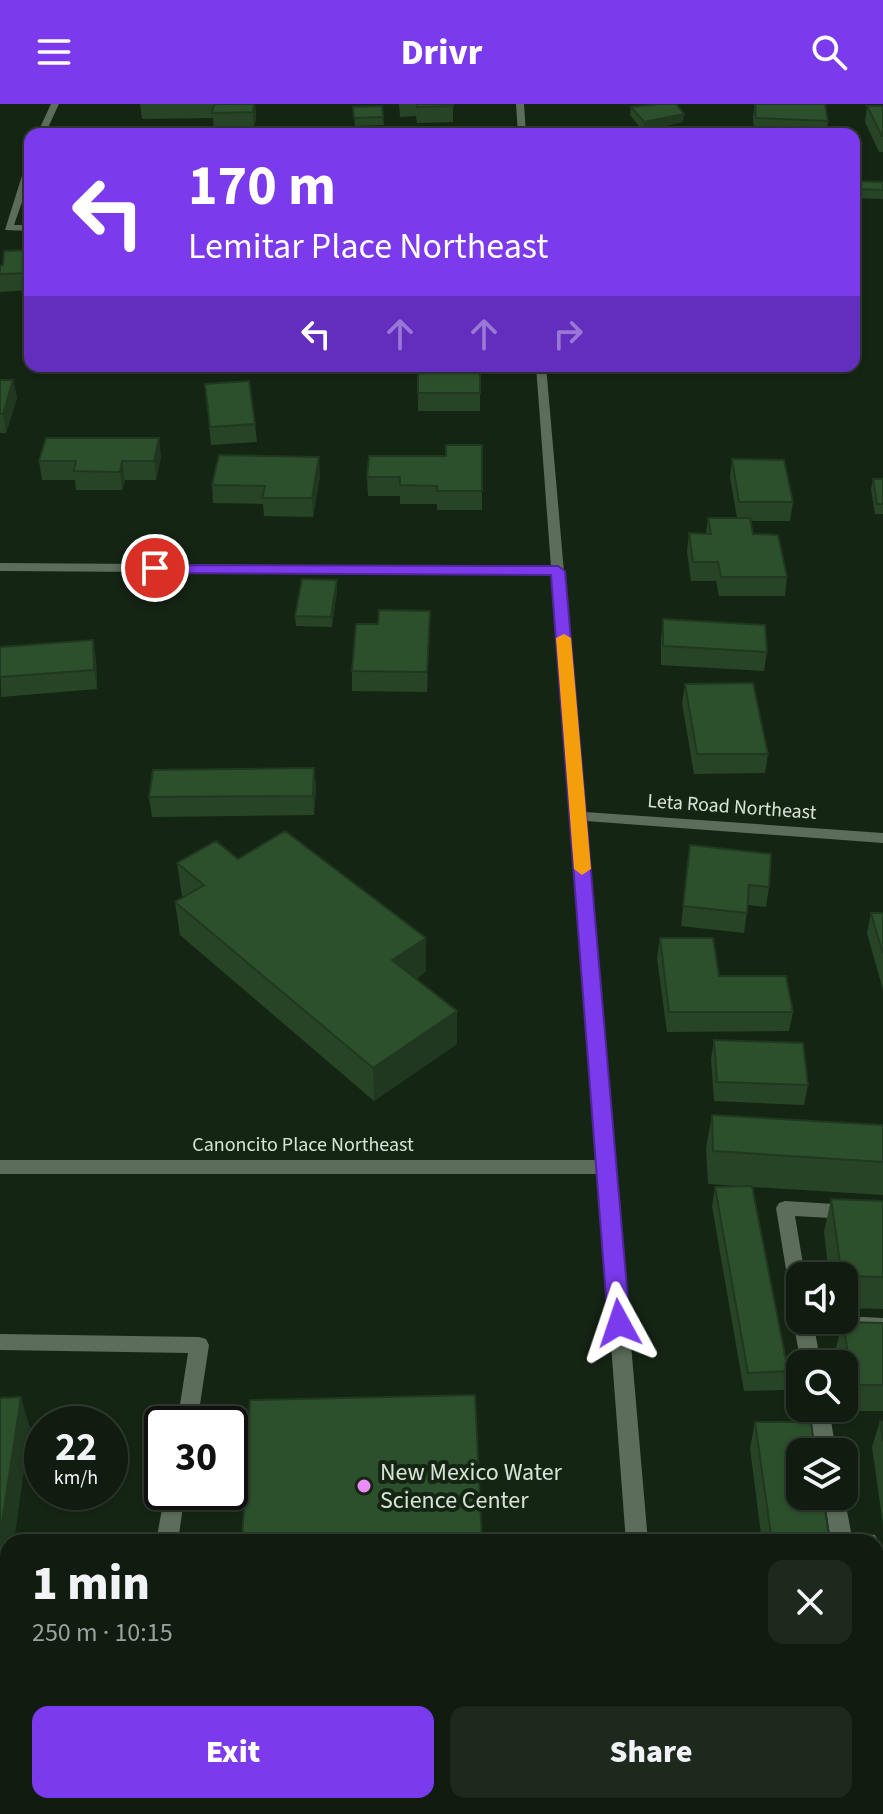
<!DOCTYPE html>
<html lang="en">
<head>
<meta charset="utf-8">
<style>
	body { margin:0; font-family:"Source Sans 3",sans-serif; background:#1e291d; color:#f1f3f6; height:100vh; display:flex; flex-direction:column; font-size:30px; white-space:nowrap }
	* { box-sizing:border-box; margin:0 }
	p { font-size:26px; color:#9ca19e }
	.icon { flex:none; width:44px; height:44px; fill:none; stroke:currentColor; stroke-width:2; stroke-linecap:round; stroke-linejoin:round }
	.map { position:relative; flex:1; overflow:hidden }
	.details { position:absolute; left:0px; top:1430px; width:884px; height:280px; display:flex; flex-direction:column; background:#101c0f; border-radius:24px 24px 0 0; box-shadow:0 2px 6px #0004,0 0 0 2px #303a2f }
	.details>* { flex:none }
	.banner { position:absolute; left:24px; top:24px; width:836px; height:244px; border-radius:16px; box-shadow:0 2px 6px #0004,0 0 0 2px #303a2f; background:#7c3aed; color:#fff; overflow:hidden }
	.tools { position:absolute; left:786px; top:1158px; display:grid; gap:16px }
	.tools a { display:grid; place-items:center; width:72px; height:72px; border-radius:16px; background:#101c0f; box-shadow:0 2px 6px #0004,0 0 0 2px #303a2f; font-size:40px }
	.speed { position:absolute; left:24px; top:1302px; display:flex; gap:16px; font-size:40px; font-weight:700; text-align:center }
	.speed>* { display:grid; place-content:center; width:104px; height:104px; border-radius:50%; background:#101c0f; box-shadow:0 2px 6px #0004,0 0 0 2px #303a2f; line-height:1 }
	.speed small { font-size:20px; font-weight:400 }
	.speed .limit { border:4px solid #111; border-radius:12px; background:#fff; color:#111 }
	.pin { position:absolute; display:grid; place-items:center; width:68px; height:68px; color:#fff; margin:-34px; border:4px solid #fff; border-radius:50%; box-shadow:0 2px 8px #0007 }
	.me { position:absolute; width:88px; margin:-44px; rotate:355deg; stroke-linejoin:round; filter:drop-shadow(0 0 6px #0008) }
	.turn { display:flex; align-items:center; gap:28px; height:168px; padding:0 32px; font-size:36px }
	.turn .icon { width:104px; height:104px; stroke-width:2.5 }
	.turn b { display:block; font-size:56px; line-height:68px }
	.lanes { display:flex; align-items:center; height:76px; padding:0 32px; background:#0003; justify-content:center; gap:40px; direction:ltr }
	.lanes .off { opacity:.35 }
	.round { display:grid; place-items:center; flex:none; width:84px; height:84px; border-radius:16px; background:#1e291d }
	.overview { display:flex; align-items:center; justify-content:space-between; height:136px; padding:0 32px }
	h1 { font-size:48px; font-weight:800; line-height:60px }
	.primary-button { display:flex; gap:16px; margin-top:auto; padding:16px 32px }
	.primary-button a { flex:1; height:92px; border-radius:16px; background:#7c3aed; color:#fff; font-size:32px; font-weight:800; line-height:92px; text-align:center }
	.primary-button a+a { background:#1e291d; color:#f1f3f6 }
	header { display:flex; justify-content:space-between; align-items:center; height:104px; padding:0 32px; background:#7c3aed; color:#fff; font-size:36px; font-weight:800 }
	.map>svg:first-child { display:block }
	.lines { fill:none; stroke-linecap:round; stroke-linejoin:round }
	.service { fill:#5d6d5c; fill-rule:evenodd }
	.minor { fill:#5d6d5c; fill-rule:evenodd }
	.wall { fill:#274526 }
	.shaded-wall { fill:#20381f }
	.building { fill:#2d502c; stroke:#20381f; stroke-width:2 }
	.route { fill:#7c3aed; stroke:#51269a; stroke-width:2 }
	.slow { fill:#f59e0b }
	.poi-dot { fill:#ed8cf9; stroke:#152514; stroke-width:3 }
	.labels { text-anchor:middle; dominant-baseline:central; stroke-width:8; stroke-linejoin:round; paint-order:stroke }
	.street-label { font-size:20px; fill:#d8e3d7; stroke:#152514 }
	.near-poi-label { font-size:24px; fill:#d8e3d7; stroke:#152514; text-anchor:start }
</style>
</head>
<body>
<header><svg class="icon" aria-label="menu" viewBox="0 0 24 24"><path d="M4 6h16M4 12h16M4 18h16"/></svg>Drivr<svg class="icon" aria-label="search" viewBox="0 0 24 24"><circle cx="10" cy="10" r="6"/><path d="M15 15l6 6"/></svg></header>
<div class="map">
<svg width="883" height="1710" viewBox="0 0 883 1710">
	<rect width="100%" height="100%" fill="#152514"/>
	<g class="lines">
		<path class="service" d="M 785,1097 L 883,1103 L 883,1117 L 795,1112 L 805,1172 L 800,1172 L 800,1204 L 793,1202 L 791,1196 L 776,1104 L 779,1099 Z
			M 800,1209 L 800,1216 L 844,1216 L 844,1212 L 883,1214 L 883,1230 L 815,1228 L 821,1260 L 801,1260 L 793,1216 Z
			M 0,1230 L 199,1233 L 206,1235 L 209,1241 L 197,1320 L 177,1320 L 188,1249 L 0,1246 Z
			M 809,1304 L 829,1304 L 836,1348 L 816,1348 Z
			M 165,1388 L 185,1388 L 178,1438 L 156,1438 Z
			M 844,1391 L 851,1428 L 875,1431 L 879,1438 L 876,1444 L 876,1438 L 831,1438 L 824,1392 Z
			M 876,1563 L 883,1563 L 883,1585 L 876,1585 Z
			M 876,1629 L 883,1631 L 883,1694 L 876,1691 Z
			M 112,1702 L 136,1702 L 135,1710 L 111,1710 Z"/>
		<path class="minor" d="M 51,0 L 59,0 L 45,30 L 37,30 Z
			M 516,0 L 524,0 L 526,30 L 518,30 Z
			M 30,59 L 30,75 L 14,121 L 30,121 L 30,127 L 5,126 L 25,62 Z
			M 536,262 L 546,262 L 585,708 L 883,729 L 883,739 L 586,717 L 648,1438 L 626,1438 L 598,1070 L 0,1070 L 0,1056 L 597,1056 L 552,471 L 0,467 L 0,459 L 551,463 Z
			M 647,1702 L 671,1702 L 671,1710 L 647,1710 Z"/>
	</g>
	<path class="wall" d="M 140,0 L 255,0 L 256,14 L 254,24 L 214,24 L 213,14 L 142,15 Z
		M 399,0 L 453,0 L 453,18 L 417,19 L 416,12 L 400,13 Z
		M 755,0 L 828,17 L 826,30 L 754,30 L 753,13 Z
		M 867,2 L 883,2 L 883,48 L 879,48 L 865,18 Z
		M 353,3 L 383,13 L 384,21 L 355,22 Z
		M 631,3 L 683,18 L 643,27 L 630,11 Z
		M 854,77 L 883,78 L 883,95 L 854,94 Z
		M 30,146 L 30,186 L 0,188 L 0,162 L 3,161 Z
		M 248,262 L 332,262 L 332,264 L 249,265 Z
		M 418,267 L 480,289 L 480,307 L 418,307 Z
		M 0,276 L 13,276 L 17,294 L 6,329 L 0,329 Z
		M 205,280 L 255,320 L 257,338 L 211,341 Z
		M 482,341 L 482,406 L 437,406 L 437,400 L 400,400 L 400,392 L 368,392 L 367,373 Z
		M 161,352 L 156,376 L 125,376 L 122,386 L 76,386 L 75,376 L 42,376 L 39,357 Z
		M 732,355 L 793,398 L 790,417 L 751,417 L 753,430 L 787,473 L 785,492 L 719,492 L 716,477 L 691,477 L 687,448 L 689,429 L 706,429 L 708,414 L 737,414 L 730,373 Z
		M 320,372 L 313,413 L 264,412 L 263,400 L 213,399 L 212,381 Z
		M 873,375 L 883,375 L 883,410 L 875,410 L 871,385 Z
		M 337,486 L 332,523 L 296,522 L 295,512 Z
		M 430,507 L 427,588 L 352,587 L 352,567 L 378,520 Z
		M 663,515 L 767,548 L 764,567 L 661,561 L 661,534 Z
		M 0,543 L 96,555 L 97,585 L 1,593 Z
		M 685,580 L 768,650 L 765,669 L 694,670 L 682,599 Z
		M 314,664 L 316,684 L 314,711 L 152,713 L 149,693 Z
		M 690,741 L 769,783 L 766,803 L 748,801 L 744,829 L 681,822 Z
		M 238,755 L 426,867 L 416,875 L 457,940 L 374,997 L 180,831 L 175,798 L 183,793 L 182,792 L 177,759 Z
		M 871,809 L 883,809 L 883,886 L 867,829 Z
		M 660,834 L 719,872 L 793,908 L 789,927 L 667,928 L 657,854 Z
		M 714,936 L 808,981 L 804,1001 L 714,997 L 711,955 Z
		M 712,1011 L 883,1021 L 883,1091 L 753,1083 L 788,1267 L 784,1286 L 744,1287 L 712,1102 L 715,1083 L 739,1082 L 708,1080 L 706,1044 Z
		M 831,1095 L 883,1097 L 883,1205 L 844,1204 L 844,1172 L 829,1172 L 824,1128 Z
		M 843,1218 L 883,1219 L 883,1307 L 845,1307 L 844,1260 L 838,1260 L 836,1244 Z
		M 880,1317 L 883,1318 L 883,1421 L 872,1343 Z
		M 755,1318 L 830,1438 L 762,1438 L 750,1344 Z
		M 798,1702 L 873,1702 L 875,1710 L 799,1710 Z"/>
	<path class="shaded-wall" d="M 255,0 L 256,14 L 254,24 L 253,8 Z
		M 684,10 L 683,18 L 643,27 L 644,18 Z
		M 13,276 L 17,294 L 6,329 L 3,310 Z
		M 159,334 L 161,352 L 156,376 L 154,357 Z
		M 319,353 L 320,372 L 313,413 L 312,394 Z
		M 122,357 L 125,376 L 122,386 L 120,368 Z
		M 337,476 L 337,486 L 332,523 L 331,513 Z
		M 430,507 L 430,526 L 427,588 L 427,568 Z
		M 93,536 L 96,555 L 97,585 L 94,566 Z
		M 314,664 L 316,684 L 314,711 L 313,692 Z
		M 426,834 L 426,867 L 393,889 L 392,856 Z
		M 457,907 L 457,940 L 374,997 L 373,964 Z
		M 21,1293 L 30,1324 L 14,1438 L 8,1438 L 8,1478 L 0,1534 L 0,1432 Z"/>
	<path class="building" d="M 214,0 L 254,0 L 253,8 L 212,9 Z
		M 417,0 L 453,0 L 453,2 L 417,3 Z
		M 660,0 L 676,0 L 684,10 L 644,18 L 631,3 Z
		M 755,0 L 825,0 L 828,17 L 756,14 Z
		M 382,2 L 383,13 L 354,14 L 353,3 Z
		M 867,2 L 883,2 L 883,32 L 882,32 Z
		M 854,77 L 883,78 L 883,86 L 854,85 Z
		M 30,146 L 30,169 L 0,170 L 0,162 L 3,161 L 4,147 Z
		M 418,267 L 480,267 L 480,289 L 418,289 Z
		M 0,276 L 13,276 L 3,310 L 0,310 Z
		M 249,277 L 255,320 L 210,323 L 205,280 Z
		M 46,334 L 159,334 L 154,357 L 122,357 L 120,368 L 74,367 L 76,357 L 39,357 Z
		M 446,341 L 482,341 L 482,387 L 437,387 L 437,382 L 400,381 L 400,373 L 367,373 L 369,352 L 446,352 Z
		M 219,351 L 319,353 L 312,394 L 262,394 L 265,382 L 212,381 Z
		M 732,355 L 784,356 L 793,398 L 739,398 Z
		M 873,375 L 883,375 L 883,400 L 877,400 Z
		M 708,414 L 750,414 L 753,430 L 778,431 L 787,473 L 721,473 L 718,458 L 693,458 L 689,429 L 711,430 Z
		M 302,475 L 337,476 L 331,513 L 295,512 Z
		M 379,506 L 430,507 L 427,568 L 352,567 L 356,520 L 378,520 Z
		M 663,515 L 765,521 L 767,548 L 663,542 Z
		M 93,536 L 94,566 L 0,573 L 0,543 Z
		M 753,579 L 768,650 L 697,650 L 685,580 Z
		M 314,664 L 313,692 L 149,693 L 153,666 Z
		M 285,727 L 426,834 L 392,856 L 457,907 L 373,964 L 175,798 L 204,781 L 177,759 L 216,737 L 238,755 Z
		M 690,741 L 771,750 L 769,783 L 749,781 L 747,809 L 683,802 Z
		M 871,809 L 883,809 L 883,850 Z
		M 660,834 L 713,834 L 719,872 L 786,872 L 793,908 L 669,908 Z
		M 714,936 L 803,939 L 808,981 L 717,978 Z
		M 712,1011 L 883,1021 L 883,1058 L 713,1047 Z
		M 752,1082 L 788,1267 L 748,1269 L 715,1083 Z
		M 831,1095 L 883,1097 L 883,1173 L 842,1172 Z
		M 843,1218 L 883,1219 L 883,1281 L 853,1281 Z
		M 475,1291 L 482,1438 L 242,1438 L 250,1296 Z
		M 21,1293 L 0,1432 L 0,1294 Z
		M 880,1317 L 883,1318 L 883,1338 Z
		M 755,1318 L 811,1318 L 815,1348 L 800,1348 L 800,1392 L 823,1392 L 830,1438 L 772,1438 Z
		M 229,1702 L 522,1702 L 523,1710 L 228,1710 Z
		M 809,1702 L 873,1702 L 875,1710 L 810,1710 Z"/>
	<path class="route" d="M 150,461 L 558,462 L 565,467 L 630,1219 L 627,1226 L 612,1226 L 608,1219 L 551,471 L 155,469 L 148,464 Z"/>
	<path class="slow" d="M 564,530 L 571,534 L 591,765 L 582,771 L 574,765 L 556,534 Z"/>
	<circle class="poi-dot" cx="364" cy="1382" r="8"/>
	<g class="labels">
		<g class="street-label">
			<text transform="translate(732 703) rotate(4)">Leta Road Northeast</text>
			<text x="303" y="1041">Canoncito Place Northeast</text>
		</g>
		<g class="near-poi-label">
			<text x="380" y="1368">New Mexico Water<tspan x="380" dy="28">Science Center</tspan></text>
		</g>
	</g>
</svg>
<div class="tools">
<a><svg class="icon" aria-label="sound" viewBox="0 0 24 24"><path d="M4 9h4l5-4v14l-5-4H4zM17 9q2 3 0 6"/></svg></a>
<a><svg class="icon" aria-label="search" viewBox="0 0 24 24"><circle cx="10" cy="10" r="6"/><path d="M15 15l6 6"/></svg></a>
<a><svg class="icon" aria-label="layers" viewBox="0 0 24 24"><path d="M12 4l9 5-9 5-9-5zM3 14l9 5 9-5"/></svg></a>
</div>
<div class="speed"><div>22<small>km/h</small></div><div class="limit">30</div></div>
<div class="pin" style="left:155px;top:464px;background:#d93025"><svg class="icon" aria-label="arrive" viewBox="0 0 24 24"><path d="M6 21V4h12l-3 4 3 4H6"/></svg></div>
<svg class="me" style="left:619px;top:1219px" viewBox="-20 -20 40 40"><path d="M0-17L14 15 0 8-14 15z" fill="#7c3aed" stroke="#fff" stroke-width="4"/></svg>
<div class="banner">
<div class="turn"><svg class="icon" aria-label="left" viewBox="0 0 24 24"><path d="M17 20v-9H6M10 6l-5 5 5 5"/></svg><div><b>170 m</b>Lemitar Place Northeast</div></div>
<div class="lanes"><svg class="icon" aria-label="left" viewBox="0 0 24 24"><path d="M17 20v-9H6M10 6l-5 5 5 5"/></svg><svg class="icon off" aria-label="ahead" viewBox="0 0 24 24"><path d="M12 20V5M6 11l6-6 6 6"/></svg><svg class="icon off" aria-label="ahead" viewBox="0 0 24 24"><path d="M12 20V5M6 11l6-6 6 6"/></svg><svg class="icon off" aria-label="right" viewBox="0 0 24 24"><path d="M7 20v-9h11M14 6l5 5-5 5"/></svg></div>
</div>
<section class="details">
<div class="overview"><div><h1>1 min</h1><p>250 m · 10:15</p></div><a class="round"><svg class="icon" aria-label="close" viewBox="0 0 24 24"><path d="M6 6l12 12M18 6L6 18"/></svg></a></div>
<div class="primary-button"><a>Exit</a><a>Share</a></div>
</section>
</div>
</body>
</html>
